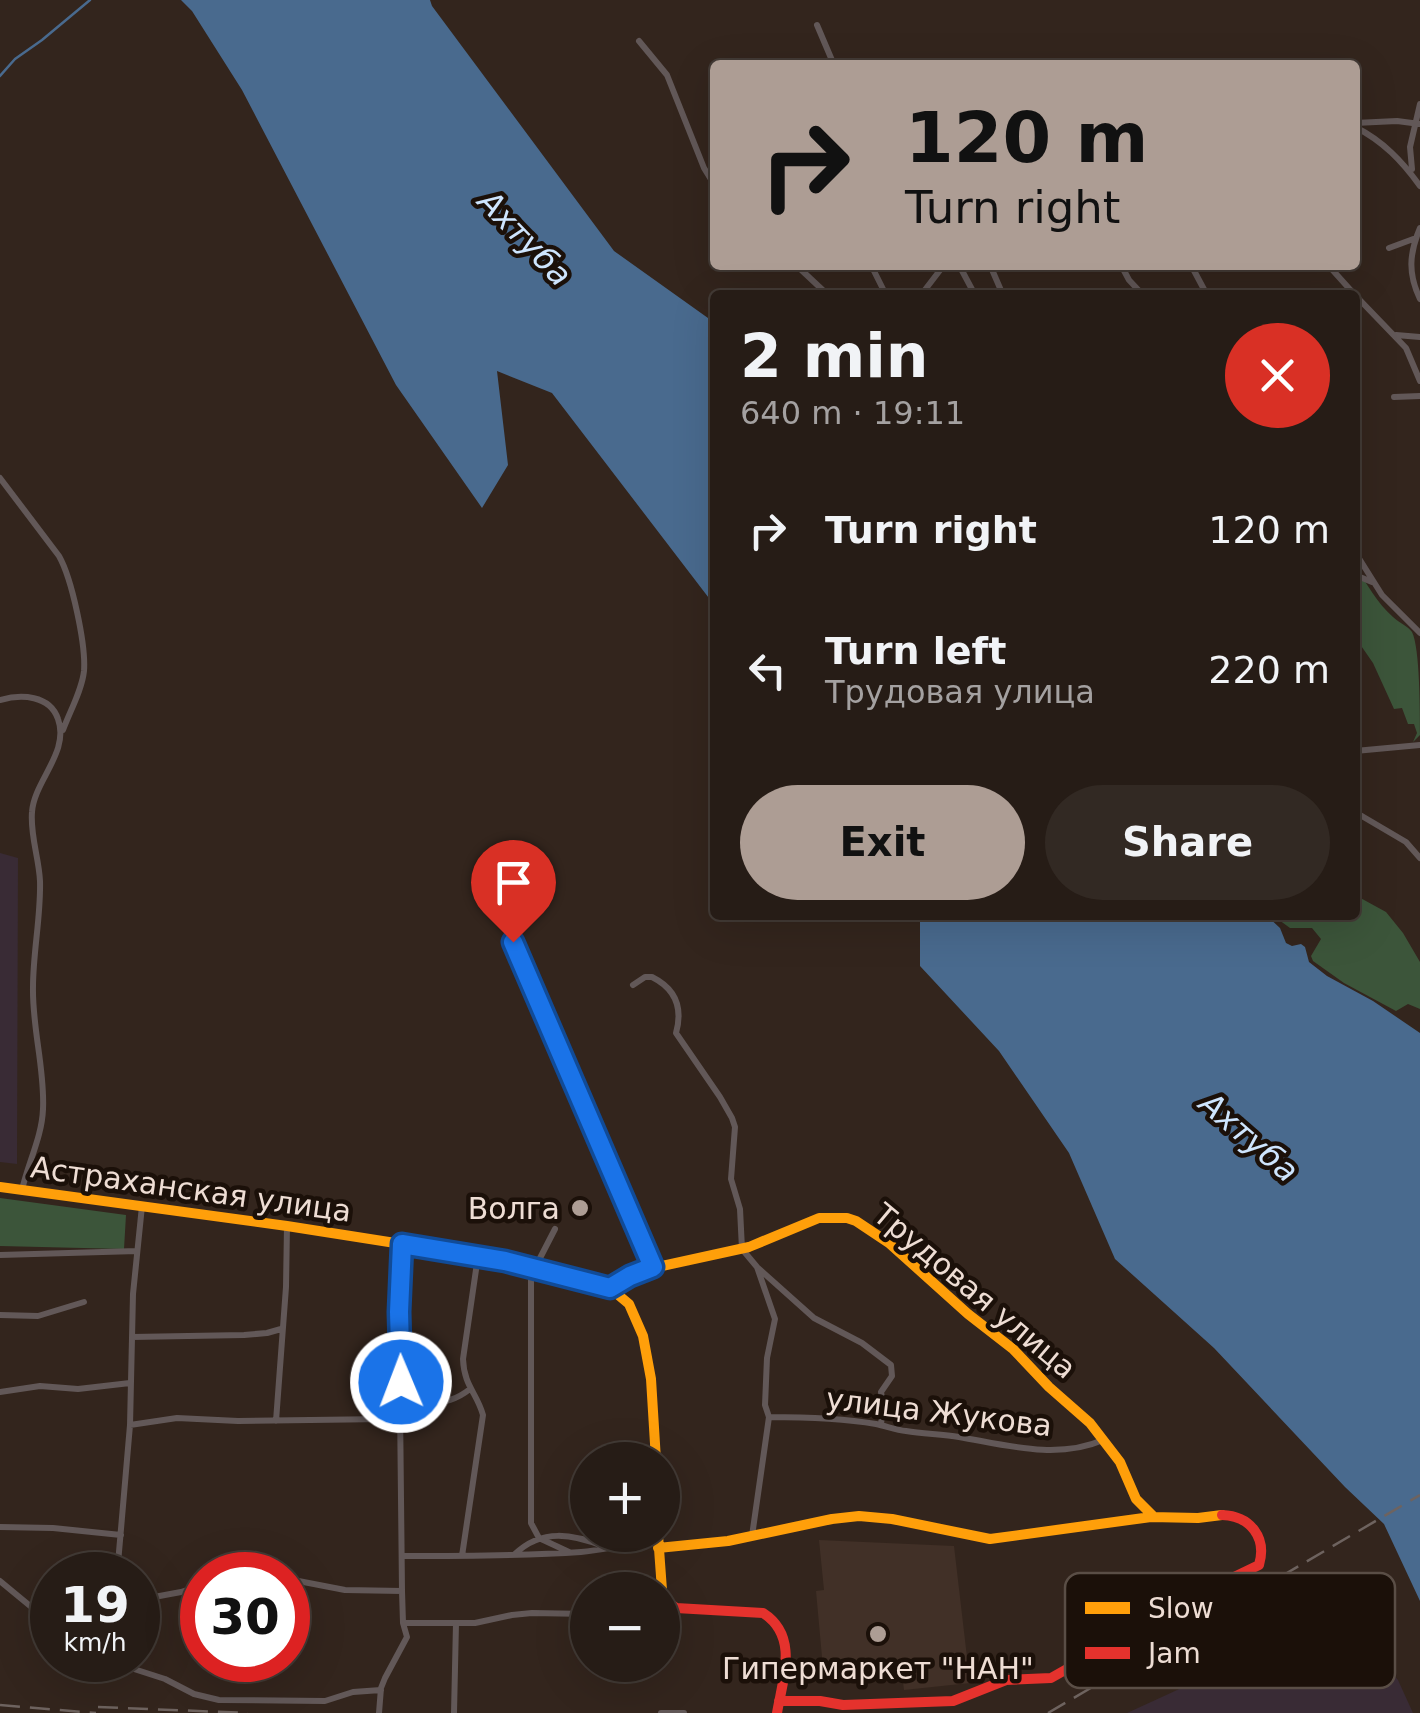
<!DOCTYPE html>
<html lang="en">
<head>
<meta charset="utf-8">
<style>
	body { margin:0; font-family:"DejaVu Sans",sans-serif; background:#322923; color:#f1f3f6; height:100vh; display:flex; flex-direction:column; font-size:38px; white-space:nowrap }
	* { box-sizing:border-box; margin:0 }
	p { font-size:32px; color:#a4a1a1 }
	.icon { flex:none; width:55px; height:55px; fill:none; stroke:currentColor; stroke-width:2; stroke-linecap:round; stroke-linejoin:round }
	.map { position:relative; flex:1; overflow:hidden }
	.sheet { position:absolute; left:710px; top:290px; width:650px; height:630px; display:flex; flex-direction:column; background:#261c16; border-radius:10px; box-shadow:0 10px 40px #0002,0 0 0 2px #423a35 }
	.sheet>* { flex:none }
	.guide { position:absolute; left:710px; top:60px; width:650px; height:210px; border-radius:10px; box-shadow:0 10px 40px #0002,0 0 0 2px #423a35; background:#ad9d94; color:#111; overflow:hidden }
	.tools { position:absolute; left:570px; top:1442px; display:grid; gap:20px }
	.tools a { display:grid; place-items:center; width:110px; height:110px; border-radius:50%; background:#261c16; box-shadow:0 10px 40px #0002,0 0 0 2px #423a35; font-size:50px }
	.speed { position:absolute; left:30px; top:1552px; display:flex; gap:20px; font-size:50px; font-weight:700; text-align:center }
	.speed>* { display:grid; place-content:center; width:130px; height:130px; border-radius:50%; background:#261c16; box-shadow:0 10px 40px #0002,0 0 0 2px #423a35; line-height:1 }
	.speed small { font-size:25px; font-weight:400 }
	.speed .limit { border:15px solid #d22; background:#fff; color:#111 }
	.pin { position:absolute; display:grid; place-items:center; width:85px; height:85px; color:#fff; margin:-102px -42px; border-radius:50% 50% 50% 0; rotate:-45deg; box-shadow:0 0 10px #0007 }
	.pin .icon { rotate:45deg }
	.me { position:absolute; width:110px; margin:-55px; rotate:359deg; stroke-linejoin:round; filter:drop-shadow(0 0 8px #0008) }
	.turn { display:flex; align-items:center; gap:35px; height:210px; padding:0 30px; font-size:45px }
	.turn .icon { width:130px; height:130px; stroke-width:2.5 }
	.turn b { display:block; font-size:70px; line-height:85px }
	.round { display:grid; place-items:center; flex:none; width:105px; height:105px; border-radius:52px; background:#322923 }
	.overview { display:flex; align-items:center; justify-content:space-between; height:170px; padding:0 30px }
	h1 { font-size:60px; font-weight:700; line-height:75px }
	.action { display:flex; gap:20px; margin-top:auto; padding:20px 30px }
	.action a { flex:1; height:115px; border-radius:60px; background:#ad9d94; color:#111; font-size:40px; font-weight:700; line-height:115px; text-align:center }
	.action a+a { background:#322923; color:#f1f3f6 }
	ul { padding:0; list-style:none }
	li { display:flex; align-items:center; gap:30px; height:140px; padding:0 30px }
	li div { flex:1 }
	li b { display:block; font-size:38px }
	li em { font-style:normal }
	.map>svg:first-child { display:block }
	.commercial { fill:#413027 }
	.industrial { fill:#392b35 }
	.green { fill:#3c553a }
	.water { fill:#496a8e }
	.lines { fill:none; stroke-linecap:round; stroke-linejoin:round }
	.stream { stroke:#496a8e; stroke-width:2.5 }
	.street { stroke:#625858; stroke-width:6 }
	.slow { stroke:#ff9f0a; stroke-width:10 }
	.jam { stroke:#e5322d; stroke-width:10 }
	.rail { stroke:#6e635f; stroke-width:2.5; stroke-dasharray:20 10; stroke-linecap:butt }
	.route-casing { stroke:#114b97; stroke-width:25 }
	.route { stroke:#1a73e8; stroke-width:18 }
	.poi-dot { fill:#ad9d94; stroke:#1b1009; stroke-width:4 }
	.labels { text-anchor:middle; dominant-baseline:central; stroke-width:9; stroke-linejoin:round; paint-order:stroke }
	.street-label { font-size:30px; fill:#eeddd4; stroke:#1b1009 }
	.poi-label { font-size:30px; fill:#eeddd4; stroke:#1b1009; text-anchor:end }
	.water-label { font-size:32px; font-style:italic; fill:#cee5fe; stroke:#1b1009 }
	.key { fill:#1b1009; stroke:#5a4e46; stroke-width:2.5 }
	.key-label { font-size:28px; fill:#eeddd4 }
</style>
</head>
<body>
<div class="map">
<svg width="1420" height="1713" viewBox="0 0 1420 1713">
	<rect width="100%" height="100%" fill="#33251d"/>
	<path class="commercial" d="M 819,1540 L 954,1546 L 970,1683 L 904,1690 L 902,1674 L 835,1681 L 834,1677 L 824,1679 L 816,1591 L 824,1590 Z"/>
	<path class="industrial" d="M 0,853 L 18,858 L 17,1164 L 0,1162 Z
		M 1341,1615 L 1398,1680 L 1413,1713 L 1127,1713 Z"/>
	<path class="green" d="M 1355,566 C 1367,584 1377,603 1393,617 C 1399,623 1408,626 1412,632 C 1420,648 1420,712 1420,735 L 1413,742 L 1417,733 L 1414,724 L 1408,724 L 1402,708 L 1394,709 L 1373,663 L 1355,637 L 1355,632 L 1359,628 L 1355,621 Z
		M 1355,895 L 1386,912 L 1403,933 L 1420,962 L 1420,1009 L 1408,1004 L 1396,1011 L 1344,983 L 1313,961 L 1311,956 L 1321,939 L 1312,928 L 1290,928 L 1279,920 L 1284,915 L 1355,915 Z
		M 0,1198 L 126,1215 L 124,1249 L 0,1246 Z"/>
	<path class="water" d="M 181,0 L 430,0 L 432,6 L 614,251 L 715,323 L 715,606 L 552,393 L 497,371 L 508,465 L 482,508 L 396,385 L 242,90 L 192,11 Z
		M 920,915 L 1266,915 L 1280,928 L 1286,943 L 1292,946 L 1301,944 L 1305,947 L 1309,962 L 1327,976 L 1373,1001 L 1420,1033 L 1420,1601 L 1384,1524 L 1345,1487 L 1214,1348 L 1115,1259 L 1069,1153 L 999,1051 L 920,966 Z"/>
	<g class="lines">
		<path class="stream" d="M 0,76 L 15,59 L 42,40 L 90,0"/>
		<path class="street" d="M 817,25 L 834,65
			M 639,41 L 667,75 L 704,168 L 715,186
			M 1355,123 L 1397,121 L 1420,124
			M 1355,127 C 1383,141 1402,161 1420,186
			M 1412,169 L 1410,147 L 1420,104
			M 1420,228 C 1409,254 1408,274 1420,299
			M 1389,248 L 1416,238
			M 796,265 L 828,295
			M 871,265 L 886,295
			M 959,265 L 975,295
			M 990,265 L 1003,295
			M 1121,265 L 1129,280 L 1143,295
			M 1191,265 L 1207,295
			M 1328,265 L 1355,295
			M 921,295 L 944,265
			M 1355,295 L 1406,348 L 1420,381
			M 1396,335 L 1420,337
			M 1394,397 L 1420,396
			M 0,478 L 59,556 C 72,579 86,645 84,671 C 82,690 70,711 63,730
			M 1355,552 L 1382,595 L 1420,633
			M 1355,575 L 1372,582
			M 0,700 C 21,694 50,695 58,719 C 70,752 34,781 32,812 C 30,835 39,858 40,881 C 41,916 33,952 33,987 C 32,1028 45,1069 43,1109 C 42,1137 28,1163 22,1190
			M 1355,751 L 1420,745
			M 1355,812 L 1406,842 L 1420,858
			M 513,942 L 604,1149 L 653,1267
			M 633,985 L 645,977 L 652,977 C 676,989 683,1008 676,1033 L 720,1097 L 732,1118 L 735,1127 L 731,1179 L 740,1209 L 742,1249 L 757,1267 L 775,1319 L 767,1358 L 765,1405 L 769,1417 L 752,1536
			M 0,1255 L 137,1251
			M 531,1267 L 531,1523 L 539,1538 L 569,1552
			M 758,1268 L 814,1318 L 862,1343 L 891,1365 L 892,1376 L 881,1392 L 883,1404 L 881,1425
			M 539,1269 L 539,1260 L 555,1229
			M 0,1315 L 38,1316 L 84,1302
			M 132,1337 L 244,1335 L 267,1333 L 281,1329
			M 0,1392 L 40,1386 L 78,1389 L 130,1383
			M 769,1417 C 805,1417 841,1418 876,1424 C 886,1426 896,1430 906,1431 C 924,1434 942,1434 959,1437 C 1006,1445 1057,1460 1103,1440
			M 276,1421 L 286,1287 L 287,1226
			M 130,1425 L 177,1418 L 238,1421 L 385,1419 C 395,1417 399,1412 408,1408 C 432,1399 446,1408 470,1389
			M 0,1527 L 53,1528 L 121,1535
			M 515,1554 C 542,1528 573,1534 605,1547
			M 402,1556 C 462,1556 521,1556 581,1552 C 606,1550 631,1542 658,1542
			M 462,1556 L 483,1415 C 477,1393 464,1386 463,1359 L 478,1256
			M 117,1575 L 130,1425 L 133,1294 L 142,1206
			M 288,1579 L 345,1590 L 402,1591 L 403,1623 L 407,1637 L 385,1678 L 381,1688 L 379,1713
			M 0,1581 L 52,1624
			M 402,1591 L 399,1312 L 403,1244
			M 138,1600 L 181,1592 L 202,1585
			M 662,1611 L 670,1604
			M 403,1623 L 475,1623 L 512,1615 L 532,1613 L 588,1614
			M 106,1660 L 165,1679 L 194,1694 L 219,1700 L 325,1701 L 353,1692 L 381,1690
			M 454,1713 L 456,1623
			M 661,1713 L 684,1713"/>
		<path class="slow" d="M 0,1187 L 287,1226 L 478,1256 L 610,1288 L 629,1304 L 643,1336 L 651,1379 L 656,1460
			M 610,1288 L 644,1270 L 749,1247 L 819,1218 L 847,1218 L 856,1221 L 889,1243 L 968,1314 L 1013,1349 L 1049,1387 L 1090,1423 L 1120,1462 L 1136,1499 L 1154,1517
			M 658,1535 L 662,1590
			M 658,1548 L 728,1541 L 832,1519 L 859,1516 L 892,1519 L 990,1539 L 1151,1517 L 1198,1518 L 1222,1515"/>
		<path class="jam" d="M 662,1592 L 667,1601 L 676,1608 L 763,1613 C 799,1636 783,1678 777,1713
			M 779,1701 L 820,1701 L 843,1705 L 953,1701 L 1006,1680 L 1051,1678 L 1203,1592 L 1259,1565 C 1267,1538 1251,1516 1222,1515"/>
		<path class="rail" d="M 0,1705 L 96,1713
			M 98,1707 L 248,1713
			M 1048,1713 L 1420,1495"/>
	</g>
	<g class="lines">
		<g class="route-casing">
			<path id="route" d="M 401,1382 L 399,1312 L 402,1244 L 505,1261 L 610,1288 L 630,1276 L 653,1267 L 513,942"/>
		</g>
		<use href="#route" class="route"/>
	</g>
	<g class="poi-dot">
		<circle cx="580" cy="1208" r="10"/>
		<circle cx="878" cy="1634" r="10"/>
	</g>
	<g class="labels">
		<g class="street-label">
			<text transform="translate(191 1189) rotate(8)">Астраханская улица</text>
			<text transform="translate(975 1291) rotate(40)">Трудовая улица</text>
			<text transform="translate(939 1412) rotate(7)">улица Жукова</text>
		</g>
		<g class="poi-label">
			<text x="560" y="1208">Волга</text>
			<text x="878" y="1668" text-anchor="middle">Гипермаркет "НАН"</text>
		</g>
		<g class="water-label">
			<text transform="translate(525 238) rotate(46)">Ахтуба</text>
			<text transform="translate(1249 1137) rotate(41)">Ахтуба</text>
		</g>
	</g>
	<rect x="1065" y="1573" width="330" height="115" rx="15" class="key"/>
	<rect x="1085" y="1602" width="45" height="12" fill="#ff9f0a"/>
	<rect x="1085" y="1647" width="45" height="12" fill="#e5322d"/>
	<g class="key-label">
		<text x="1148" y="1618">Slow</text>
		<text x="1148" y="1663">Jam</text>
	</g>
</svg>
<div class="tools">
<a>+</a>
<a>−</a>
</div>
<div class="speed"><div>19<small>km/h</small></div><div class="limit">30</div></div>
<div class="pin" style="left:513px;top:942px;background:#d93025"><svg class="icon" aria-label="arrive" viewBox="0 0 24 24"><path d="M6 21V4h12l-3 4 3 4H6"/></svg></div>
<svg class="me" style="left:401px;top:1382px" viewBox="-20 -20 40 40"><circle r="17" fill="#1a73e8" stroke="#fff" stroke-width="3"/><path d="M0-11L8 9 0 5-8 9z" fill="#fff"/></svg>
<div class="guide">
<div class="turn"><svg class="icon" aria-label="right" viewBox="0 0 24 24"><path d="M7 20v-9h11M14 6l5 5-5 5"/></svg><div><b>120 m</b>Turn right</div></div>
</div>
<section class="sheet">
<div class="overview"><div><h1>2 min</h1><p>640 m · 19:11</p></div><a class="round" style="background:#d93025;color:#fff"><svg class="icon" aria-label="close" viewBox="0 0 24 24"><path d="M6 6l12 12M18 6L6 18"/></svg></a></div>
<ul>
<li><svg class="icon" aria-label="right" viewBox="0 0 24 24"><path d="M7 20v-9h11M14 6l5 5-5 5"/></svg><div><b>Turn right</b></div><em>120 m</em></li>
<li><svg class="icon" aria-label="left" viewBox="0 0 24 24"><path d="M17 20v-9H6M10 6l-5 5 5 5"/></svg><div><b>Turn left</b><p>Трудовая улица</p></div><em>220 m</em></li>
</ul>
<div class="action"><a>Exit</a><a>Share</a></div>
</section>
</div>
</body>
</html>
